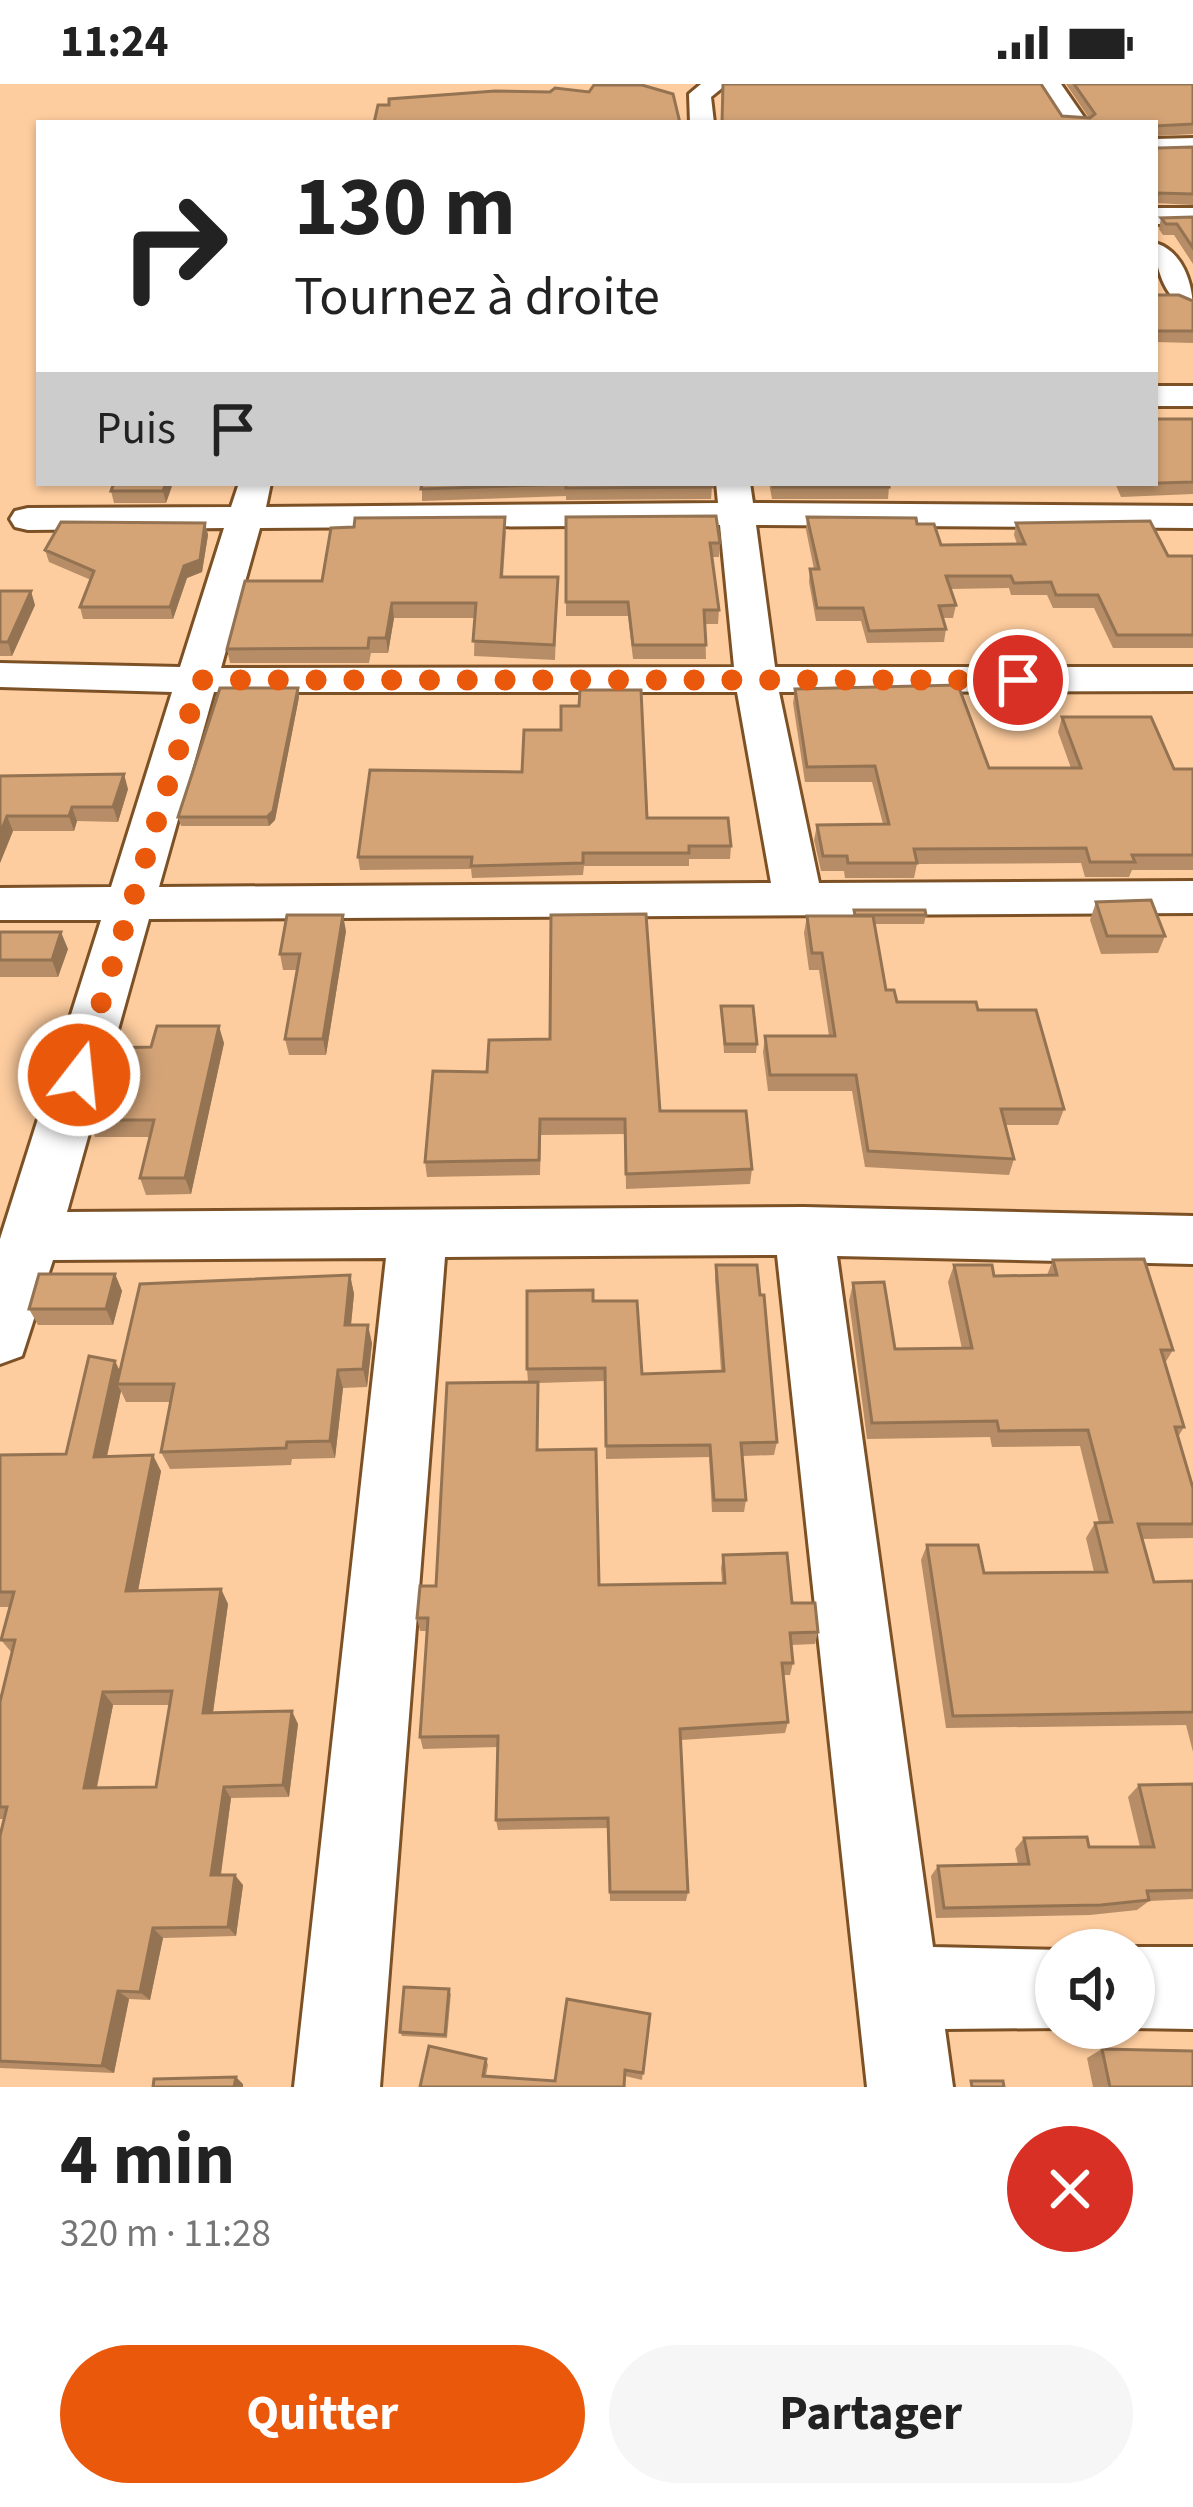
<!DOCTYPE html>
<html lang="fr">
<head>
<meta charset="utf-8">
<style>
	body { margin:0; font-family:"Source Sans 3",sans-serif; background:#f6f6f6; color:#222; height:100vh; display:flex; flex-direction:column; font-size:45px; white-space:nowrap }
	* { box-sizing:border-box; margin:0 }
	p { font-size:39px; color:#767676 }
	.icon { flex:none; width:66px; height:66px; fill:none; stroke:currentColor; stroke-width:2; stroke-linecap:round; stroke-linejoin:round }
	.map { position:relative; height:2003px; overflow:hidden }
	.drawer { display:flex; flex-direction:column; background:#fff; flex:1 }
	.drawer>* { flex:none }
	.top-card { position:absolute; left:36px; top:36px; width:1122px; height:366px; border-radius:0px; box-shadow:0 3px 9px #0004; background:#fff; color:#222; overflow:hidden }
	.buttons { position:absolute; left:1035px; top:1845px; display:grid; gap:24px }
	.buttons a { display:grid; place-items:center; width:120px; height:120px; border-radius:50%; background:#fff; box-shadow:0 3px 9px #0004; font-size:60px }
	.pin { position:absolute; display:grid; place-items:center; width:102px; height:102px; color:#fff; margin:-51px; border:6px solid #fff; border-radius:50%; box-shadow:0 3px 12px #0007 }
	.me { position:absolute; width:132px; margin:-66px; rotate:16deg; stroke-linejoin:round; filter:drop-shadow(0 0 9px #0008) }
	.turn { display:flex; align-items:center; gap:42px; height:252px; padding:0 60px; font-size:54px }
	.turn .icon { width:156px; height:156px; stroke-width:2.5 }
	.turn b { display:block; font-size:84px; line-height:102px }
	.then { display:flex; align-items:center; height:114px; padding:0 60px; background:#0003; gap:24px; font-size:45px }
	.round { display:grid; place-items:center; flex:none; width:126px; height:126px; border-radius:63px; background:#f6f6f6 }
	.overview { display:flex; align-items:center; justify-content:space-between; height:204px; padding:0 60px }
	h1 { font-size:72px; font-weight:700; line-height:90px }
	.action { display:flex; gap:24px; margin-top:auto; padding:24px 60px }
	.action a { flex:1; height:138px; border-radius:72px; background:#ea580c; color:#fff; font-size:48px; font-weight:700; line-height:138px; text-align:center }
	.action a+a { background:#f6f6f6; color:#222 }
	.status { display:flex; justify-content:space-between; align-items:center; height:84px; padding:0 60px; background:#fff; direction:ltr }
	.status svg { height:33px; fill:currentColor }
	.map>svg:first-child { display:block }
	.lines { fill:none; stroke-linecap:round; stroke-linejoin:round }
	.minor-casing { stroke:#7c5126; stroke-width:6 }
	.minor { fill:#fff; fill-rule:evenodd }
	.wall { fill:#b68d66; fill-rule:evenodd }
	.shaded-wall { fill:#947353 }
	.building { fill:#d4a477; stroke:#947353; stroke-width:3; fill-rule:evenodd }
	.route { stroke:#ea580c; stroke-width:21; stroke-dasharray:0 37.8 }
</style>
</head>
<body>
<div class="status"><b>11:24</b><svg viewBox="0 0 49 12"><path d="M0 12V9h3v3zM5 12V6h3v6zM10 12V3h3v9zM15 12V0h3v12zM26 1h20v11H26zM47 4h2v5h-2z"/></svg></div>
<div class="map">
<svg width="1193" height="2003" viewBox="0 0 1193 2003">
	<rect width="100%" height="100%" fill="#fecd9f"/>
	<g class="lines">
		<g class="minor-casing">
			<path id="minor" d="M 701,0 L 727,0 L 711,13 L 714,39 L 690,39 L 689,10 Z
				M 1039,0 L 1061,0 L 1088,39 L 1064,39 Z
				M 1193,54 L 1193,68 L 1155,69 L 1155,55 Z
				M 1155,124 L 1193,124 L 1193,140 L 1155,140 Z
				M 1155,159 C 1183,167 1193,200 1193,226 C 1165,219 1155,183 1155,159 Z
				M 1155,302 L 1193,302 L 1193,322 L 1155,322 Z
				M 239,399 L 271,399 L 266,423 L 718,419 L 716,399 L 750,399 L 753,419 L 1193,422 L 1193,444 L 756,441 L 775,583 L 1193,583 L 1193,607 L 779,608 L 819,799 L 1193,797 L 1193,829 L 149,835 L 67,1128 L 804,1123 L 1193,1132 L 1193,1180 L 837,1172 L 933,1863 L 1064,1866 L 1056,1866 L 1059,1944 L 945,1945 L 953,2003 L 867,2003 L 777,1171 L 445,1173 L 380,2003 L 294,2003 L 386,1174 L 53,1176 L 22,1272 L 0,1280 L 0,1155 L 101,836 L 0,836 L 0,804 L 111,803 L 172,608 L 0,603 L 0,579 L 180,583 L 224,444 L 28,446 L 15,443 L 10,435 L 15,427 L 28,424 L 231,423 ZM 720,441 L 734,583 L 221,584 L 260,444 ZM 214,608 L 737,608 L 771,799 L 159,803 Z
				M 1134,1863 L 1193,1863 L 1193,1945 L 1131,1944 L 1134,1866 L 1126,1866 Z"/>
		</g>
		<use href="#minor" class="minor"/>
	</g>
	<path class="wall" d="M 1066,0 L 1193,0 L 1193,50 L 1155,52 L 1155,39 L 722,39 L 1062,32 L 1089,34 Z
		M 1193,63 L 1193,121 L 1155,119 L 1158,64 Z
		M 1193,133 L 1193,180 L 1174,151 L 1163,151 L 1159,145 L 1161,134 Z
		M 1155,211 L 1193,217 L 1193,259 L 1155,258 Z
		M 1193,335 L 1193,410 L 1121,413 L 1115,399 L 1155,399 Z
		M 173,399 L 166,419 L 114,419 L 111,407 Z
		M 422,399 L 712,399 L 712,403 L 711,415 L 566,416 L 566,412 L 422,417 Z
		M 769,399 L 888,399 L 889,403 L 888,415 L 772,415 Z
		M 566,433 L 720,459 L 719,473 L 712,473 L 719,526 L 718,540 L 705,540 L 706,575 L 633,575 L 628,532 L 566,532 Z
		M 807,433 L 917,440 L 941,461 L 1017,460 L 1014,451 L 1016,439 L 1168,472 L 1193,472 L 1193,564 L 1113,564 L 1094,524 L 1053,524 L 1047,511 L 1011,511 L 1009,504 L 950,505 L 956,521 L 953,534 L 943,534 L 946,545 L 944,558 L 867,559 L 861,537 L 816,537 L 809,498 L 810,485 L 814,485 L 806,446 Z
		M 205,439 L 208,451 L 202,488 L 187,494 L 173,535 L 83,535 L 80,523 L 91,496 L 49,478 L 45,466 Z
		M 506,447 L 503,493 L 558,493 L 555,576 L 474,572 L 475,534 L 394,534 L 388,569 L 371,569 L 369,579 L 230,579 L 227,565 L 322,497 Z
		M 0,507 L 35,521 L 12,572 L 0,572 Z
		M 795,605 L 989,684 L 1071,684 L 1058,648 L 1062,633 L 1174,685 L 1193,685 L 1193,786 L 1132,786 L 1129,793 L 1085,793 L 1081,779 L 917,780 L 914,794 L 845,794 L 844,787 L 821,787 L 814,756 L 817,741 L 883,740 L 872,698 L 805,698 L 793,619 Z
		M 299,613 L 275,736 L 269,742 L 181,742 L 178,733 Z
		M 522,688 L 647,734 L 731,762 L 730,775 L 689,775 L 689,782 L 584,782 L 583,791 L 472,794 L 471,785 L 360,786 L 358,773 Z
		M 0,692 L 128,705 L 118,738 L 77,737 L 74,747 L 13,747 L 0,779 Z
		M 1096,818 L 1165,852 L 1158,869 L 1101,870 L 1090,836 Z
		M 854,826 L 926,831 L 924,840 L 874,840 L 886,906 L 897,918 L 978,926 L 1064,1025 L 1058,1041 L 1005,1041 L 1014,1075 L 1009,1091 L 865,1083 L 852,1007 L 768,1007 L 763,968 L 765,952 L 829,952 L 819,886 L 809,886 L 804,849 L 807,832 L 853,832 Z
		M 346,847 L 326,971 L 289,971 L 285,955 L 298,886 L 283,886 L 280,870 Z
		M 0,848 L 68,865 L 58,893 L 0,893 Z
		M 721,922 L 757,960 L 756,969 L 724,969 Z
		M 224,959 L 191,1110 L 146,1111 L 140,1094 L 150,1053 L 95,1053 L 88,1036 L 151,963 Z
		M 487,988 L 660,1027 L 752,1085 L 750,1100 L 626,1105 L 625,1050 L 541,1051 L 540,1091 L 427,1093 L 425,1078 Z
		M 1053,1176 L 1173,1266 L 1165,1279 L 1184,1343 L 1178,1353 L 1193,1404 L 1193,1454 L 1142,1455 L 1154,1498 L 1193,1497 L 1193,1668 L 1186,1641 L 946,1644 L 921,1476 L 927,1461 L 984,1489 L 1094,1488 L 1086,1454 L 1095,1439 L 1099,1439 L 1080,1362 L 992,1363 L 990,1353 L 867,1355 L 849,1217 L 853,1199 L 895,1265 L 962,1265 L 948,1198 L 954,1181 L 994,1192 L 1047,1191 Z
		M 716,1181 L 777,1358 L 774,1371 L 743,1372 L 746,1416 L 744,1428 L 712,1428 L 709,1373 L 606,1375 L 605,1297 L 538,1299 L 538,1366 L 599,1501 L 722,1499 L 721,1484 L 723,1471 L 792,1519 L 818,1548 L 815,1560 L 791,1561 L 793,1579 L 790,1591 L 784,1591 L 788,1638 L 785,1649 L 681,1656 L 688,1808 L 686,1817 L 610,1817 L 608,1744 L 498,1746 L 496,1736 L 498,1663 L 423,1665 L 420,1653 L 427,1547 L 420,1547 L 417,1534 L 436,1502 L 528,1298 L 527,1285 L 593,1217 L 642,1290 L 721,1287 L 715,1195 Z
		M 115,1190 L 122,1207 L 113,1241 L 38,1241 L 29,1225 Z
		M 350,1191 L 354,1210 L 351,1241 L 372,1259 L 367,1303 L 343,1304 L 335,1374 L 292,1375 L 291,1381 L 170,1385 L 161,1368 L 171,1318 L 126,1318 L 121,1307 L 107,1373 L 161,1387 L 138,1507 L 221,1505 L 228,1520 L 213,1629 L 298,1640 L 289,1713 L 231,1714 L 221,1791 L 243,1801 L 236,1852 L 163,1854 L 150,1916 L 129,1915 L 114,1989 L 0,1984 L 0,1752 L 4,1735 L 0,1735 L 0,1618 L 12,1569 L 1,1556 L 10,1523 L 0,1523 L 0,1371 L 66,1370 L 115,1277 L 120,1288 ZM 113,1621 L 170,1621 L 156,1703 L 97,1704 Z
		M 1193,1700 L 1193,1815 L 1149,1817 L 1137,1826 L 1090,1831 L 936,1834 L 931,1792 L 938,1782 L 1018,1780 L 1015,1765 L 1024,1754 L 1089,1763 L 1140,1763 L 1128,1713 L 1139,1701 Z
		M 451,1909 L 447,1954 L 402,1952 L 400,1948 Z
		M 567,1915 L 650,1930 L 642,1996 L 625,1992 L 624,2003 L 420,2003 L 429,1962 L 486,1975 L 488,1981 L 486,1992 L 555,1997 Z
		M 1102,1965 L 1193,2003 L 1093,2003 L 1087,1974 Z"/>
	<path class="shaded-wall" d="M 166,399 L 173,399 L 166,419 L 163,407 Z
		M 205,439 L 208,451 L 202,488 L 187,494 L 173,535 L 170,523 L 184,482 Z
		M 31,507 L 35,521 L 12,572 L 8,558 Z
		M 392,519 L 394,534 L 388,569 L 386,554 Z
		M 298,604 L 299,613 L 275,736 L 269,742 L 267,733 Z
		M 124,690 L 128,705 L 118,738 L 113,723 Z
		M 72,723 L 77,737 L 74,747 L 69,732 Z
		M 7,732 L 13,747 L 0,779 L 0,750 Z
		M 343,831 L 346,847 L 326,971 L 323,955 Z
		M 61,848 L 68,865 L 58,893 L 52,876 Z
		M 219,942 L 224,959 L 191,1110 L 185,1094 Z
		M 115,1190 L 122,1207 L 113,1241 L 106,1225 Z
		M 350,1191 L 354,1210 L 349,1260 L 345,1241 Z
		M 368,1241 L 372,1259 L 367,1303 L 363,1285 Z
		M 115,1277 L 123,1294 L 117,1300 L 121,1307 L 103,1389 L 94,1373 Z
		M 338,1286 L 343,1304 L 335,1374 L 330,1357 Z
		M 153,1371 L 161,1387 L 135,1522 L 126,1507 Z
		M 221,1505 L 228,1520 L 211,1642 L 203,1629 Z
		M 103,1608 L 113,1621 L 94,1716 L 84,1704 Z
		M 292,1627 L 298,1640 L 289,1713 L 283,1701 Z
		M 224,1703 L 231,1714 L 219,1802 L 211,1791 Z
		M 235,1791 L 243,1801 L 236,1852 L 228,1843 Z
		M 153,1844 L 163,1854 L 150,1916 L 140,1908 Z
		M 118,1907 L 129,1915 L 114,1989 L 102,1982 Z
		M 236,1993 L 243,2000 L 243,2003 L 234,2003 Z"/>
	<path class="building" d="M 723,0 L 1041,0 L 1062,32 L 1090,34 L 1095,30 L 1074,0 L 1193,0 L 1193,40 L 1155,42 L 1155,39 L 722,39 Z
		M 594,1 L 642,1 L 673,10 L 680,39 L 374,39 L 378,21 L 389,21 L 389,15 L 495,7 L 550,8 L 555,4 L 589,8 Z
		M 1155,61 L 1158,64 L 1193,63 L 1193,110 L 1158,109 L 1155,117 Z
		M 1193,133 L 1193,164 L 1177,140 L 1166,140 L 1161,134 Z
		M 1155,211 L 1179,211 L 1193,217 L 1193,247 L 1155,247 Z
		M 1155,335 L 1193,335 L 1193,398 L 1125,400 L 1124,399 L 1155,399 Z
		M 114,399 L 166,399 L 163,407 L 111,407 Z
		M 422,399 L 712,399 L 712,403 L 566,404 L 566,400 L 421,405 Z
		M 772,399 L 888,399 L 889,403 L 773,403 Z
		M 716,432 L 720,459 L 710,459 L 719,526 L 704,526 L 706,561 L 633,561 L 628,518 L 566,518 L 566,433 Z
		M 505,433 L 501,493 L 558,493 L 554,561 L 473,557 L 476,519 L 392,519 L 386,554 L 369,554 L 368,564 L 227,565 L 245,497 L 322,497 L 331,444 L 354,443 L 355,434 Z
		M 807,433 L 916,434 L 917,440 L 934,440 L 941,461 L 1025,460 L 1016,439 L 1150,437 L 1168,472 L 1193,472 L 1193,551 L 1117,551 L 1098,511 L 1056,511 L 1051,498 L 1014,499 L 1011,492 L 946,492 L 956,521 L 939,522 L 946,545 L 869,547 L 863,524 L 817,524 L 810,485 L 819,485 Z
		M 61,438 L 205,439 L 200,476 L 184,482 L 170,523 L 80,523 L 94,487 L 45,466 Z
		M 0,507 L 31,507 L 8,558 L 0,558 Z
		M 958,601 L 989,684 L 1081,684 L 1062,633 L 1151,633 L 1174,685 L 1193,685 L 1193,771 L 1132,771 L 1135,778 L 1090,778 L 1086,764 L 914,765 L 917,779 L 848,779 L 847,772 L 823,772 L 817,741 L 889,740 L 875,682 L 807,683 L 795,605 Z
		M 220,604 L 298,604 L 273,727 L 267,733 L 178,733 Z
		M 580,606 L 641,606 L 647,734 L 728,734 L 731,762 L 689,762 L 689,769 L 583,769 L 583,779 L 471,782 L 472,773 L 358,773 L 370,686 L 522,688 L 524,646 L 561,646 L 561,622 L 579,622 Z
		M 124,690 L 113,723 L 72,723 L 69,732 L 7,732 L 0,750 L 0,692 Z
		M 1151,816 L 1165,852 L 1107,852 L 1096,818 Z
		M 854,826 L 925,826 L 926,831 L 855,831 Z
		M 646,830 L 660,1027 L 746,1027 L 752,1085 L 626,1090 L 625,1035 L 540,1035 L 539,1076 L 425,1078 L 433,987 L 487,988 L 489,956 L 550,955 L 551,831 Z
		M 287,831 L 343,831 L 323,955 L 285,955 L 300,870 L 280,870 Z
		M 807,832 L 873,832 L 886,906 L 894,906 L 897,918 L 976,918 L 978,926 L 1036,926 L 1064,1025 L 1001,1025 L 1014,1075 L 868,1067 L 856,991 L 770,991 L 765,952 L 835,952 L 822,869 L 812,869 Z
		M 0,848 L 61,848 L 52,876 L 0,876 Z
		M 721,922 L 753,922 L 757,960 L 725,960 Z
		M 157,942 L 219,942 L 185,1094 L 140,1094 L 154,1036 L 88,1036 L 109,964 L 151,963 Z
		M 1144,1175 L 1173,1266 L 1161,1266 L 1184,1343 L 1175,1343 L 1193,1404 L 1193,1440 L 1138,1440 L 1154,1498 L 1193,1497 L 1193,1628 L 953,1632 L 927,1461 L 978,1461 L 984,1489 L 1107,1488 L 1095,1439 L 1112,1438 L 1088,1346 L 999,1347 L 997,1337 L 872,1339 L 853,1199 L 884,1198 L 895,1265 L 972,1264 L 954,1181 L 992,1181 L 994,1192 L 1057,1191 L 1053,1176 Z
		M 716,1181 L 757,1181 L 760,1211 L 764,1211 L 777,1358 L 741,1359 L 746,1416 L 714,1416 L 710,1361 L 606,1362 L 605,1284 L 527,1285 L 527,1207 L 593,1206 L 593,1217 L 637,1217 L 642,1290 L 724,1287 Z
		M 39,1190 L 115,1190 L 106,1225 L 29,1225 Z
		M 350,1191 L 345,1241 L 368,1241 L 363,1285 L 338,1286 L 330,1357 L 287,1358 L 286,1364 L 161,1368 L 174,1300 L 117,1300 L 140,1200 Z
		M 89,1272 L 115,1277 L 94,1373 L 153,1371 L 126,1507 L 221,1505 L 203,1629 L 292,1627 L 283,1701 L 224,1703 L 211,1791 L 235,1791 L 228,1843 L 153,1844 L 140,1908 L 118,1907 L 102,1982 L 0,1977 L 0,1752 L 7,1723 L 0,1723 L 0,1618 L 15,1556 L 1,1556 L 14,1508 L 0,1508 L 0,1371 L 66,1370 ZM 172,1607 L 156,1703 L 84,1704 L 103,1608 Z
		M 538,1298 L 537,1366 L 596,1365 L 599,1501 L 725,1499 L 723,1471 L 787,1469 L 792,1519 L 815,1519 L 818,1548 L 790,1549 L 793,1579 L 782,1579 L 788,1638 L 680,1645 L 688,1808 L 610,1808 L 608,1734 L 496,1736 L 498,1652 L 420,1653 L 428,1534 L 417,1534 L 420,1502 L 436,1502 L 447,1299 Z
		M 1193,1700 L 1193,1806 L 1147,1807 L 1149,1816 L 1101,1821 L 944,1824 L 938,1782 L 1029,1780 L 1024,1754 L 1087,1753 L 1089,1763 L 1154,1763 L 1139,1701 Z
		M 404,1903 L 449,1905 L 445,1951 L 400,1948 Z
		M 567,1915 L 650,1930 L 643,1989 L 625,1986 L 624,2003 L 420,2003 L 429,1962 L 486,1975 L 483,1992 L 555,1997 Z
		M 1102,1965 L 1193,1967 L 1193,2003 L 1110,2003 Z
		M 236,1993 L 234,2003 L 153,2003 L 154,1995 Z
		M 971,1997 L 1003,1997 L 1004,2003 L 972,2003 Z"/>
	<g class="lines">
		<path class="route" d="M 79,991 L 200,596 L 1018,596"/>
	</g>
</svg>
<div class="buttons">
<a><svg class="icon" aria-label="sound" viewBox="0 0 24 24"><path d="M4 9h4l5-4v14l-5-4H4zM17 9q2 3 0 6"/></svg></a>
</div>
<div class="pin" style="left:1018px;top:596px;background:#d93025"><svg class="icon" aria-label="arrive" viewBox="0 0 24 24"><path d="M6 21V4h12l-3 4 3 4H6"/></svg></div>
<svg class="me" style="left:79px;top:991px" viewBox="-20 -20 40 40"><circle r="17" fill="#ea580c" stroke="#fff" stroke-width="3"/><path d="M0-11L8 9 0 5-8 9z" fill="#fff"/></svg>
<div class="top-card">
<div class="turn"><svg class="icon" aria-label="right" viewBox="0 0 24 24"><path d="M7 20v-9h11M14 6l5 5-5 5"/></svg><div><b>130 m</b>Tournez à droite</div></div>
<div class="then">Puis<svg class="icon" aria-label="arrive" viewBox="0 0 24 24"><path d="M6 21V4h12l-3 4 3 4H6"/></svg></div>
</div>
</div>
<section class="drawer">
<div class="overview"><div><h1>4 min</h1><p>320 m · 11:28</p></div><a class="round" style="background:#d93025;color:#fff"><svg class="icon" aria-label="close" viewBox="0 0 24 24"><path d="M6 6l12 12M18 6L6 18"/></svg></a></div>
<div class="action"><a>Quitter</a><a>Partager</a></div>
</section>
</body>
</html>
